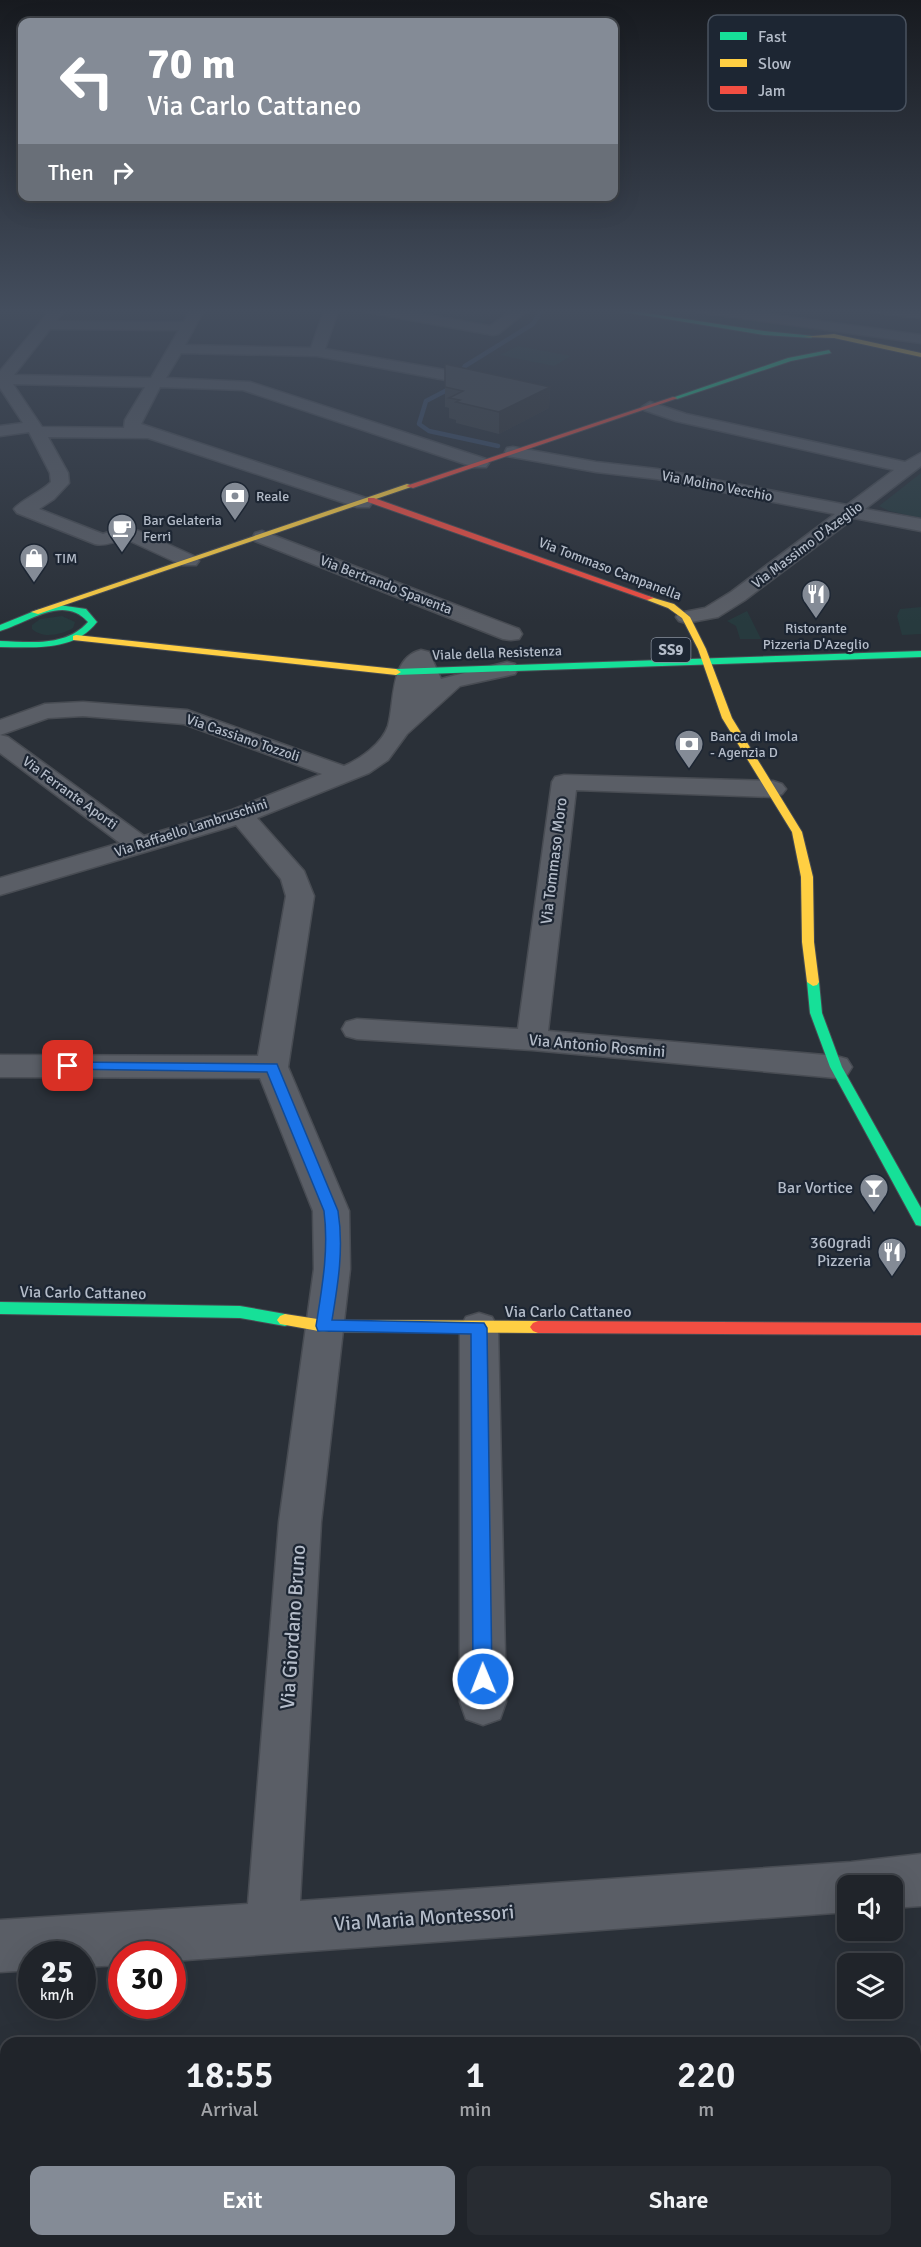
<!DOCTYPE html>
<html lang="en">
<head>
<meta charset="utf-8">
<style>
	body { margin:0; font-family:Signika,sans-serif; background:#282c32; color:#f1f3f6; height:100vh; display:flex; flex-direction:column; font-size:22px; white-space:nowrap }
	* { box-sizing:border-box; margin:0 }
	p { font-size:20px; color:#a2a4a8 }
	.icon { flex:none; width:33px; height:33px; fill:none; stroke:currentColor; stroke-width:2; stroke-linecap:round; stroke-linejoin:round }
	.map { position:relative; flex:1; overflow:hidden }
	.panel { position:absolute; left:0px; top:2037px; width:921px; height:210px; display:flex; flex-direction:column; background:#20242a; border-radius:18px 18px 0 0; box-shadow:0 6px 24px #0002,0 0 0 2px #3d4147 }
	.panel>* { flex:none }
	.banner { position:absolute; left:18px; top:18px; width:600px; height:183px; border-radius:12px; box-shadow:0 6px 24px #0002,0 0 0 2px #3d4147; background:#848b96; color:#fff; overflow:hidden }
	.controls { position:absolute; left:837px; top:1875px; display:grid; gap:12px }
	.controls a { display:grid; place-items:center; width:66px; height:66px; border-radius:12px; background:#20242a; box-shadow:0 6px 24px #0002,0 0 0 2px #3d4147; font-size:30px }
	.speed { position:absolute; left:18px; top:1941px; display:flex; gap:12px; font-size:30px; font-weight:700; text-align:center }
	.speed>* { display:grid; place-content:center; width:78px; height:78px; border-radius:50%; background:#20242a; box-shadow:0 6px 24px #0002,0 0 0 2px #3d4147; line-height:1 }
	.speed small { font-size:15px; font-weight:400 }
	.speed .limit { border:9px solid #d22; background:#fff; color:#111 }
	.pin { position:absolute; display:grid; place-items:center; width:51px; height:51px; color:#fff; margin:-26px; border-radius:12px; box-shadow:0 3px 9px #0006 }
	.me { position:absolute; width:66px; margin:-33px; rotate:359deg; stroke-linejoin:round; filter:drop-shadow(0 0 4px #0008) }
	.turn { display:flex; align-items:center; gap:21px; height:126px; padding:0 30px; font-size:27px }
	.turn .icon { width:78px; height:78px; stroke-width:2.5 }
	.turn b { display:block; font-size:42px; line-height:51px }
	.then { display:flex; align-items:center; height:57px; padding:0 30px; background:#0003; gap:12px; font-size:22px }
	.eta { display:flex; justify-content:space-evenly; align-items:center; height:102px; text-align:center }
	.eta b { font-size:36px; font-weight:600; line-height:42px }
	.primary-button { display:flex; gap:12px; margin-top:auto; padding:12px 30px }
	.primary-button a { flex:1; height:69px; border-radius:12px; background:#848b96; color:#fff; font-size:24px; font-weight:600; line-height:69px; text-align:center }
	.primary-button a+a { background:#282c32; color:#f1f3f6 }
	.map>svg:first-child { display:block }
	.green { fill:#273a3e }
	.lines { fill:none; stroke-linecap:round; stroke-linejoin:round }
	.stream { stroke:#384963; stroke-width:4.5 }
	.street-casing { stroke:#484c53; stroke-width:3 }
	.fast-casing { stroke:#484c53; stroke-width:2 }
	.slow-casing { stroke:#484c53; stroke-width:2 }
	.jam-casing { stroke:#484c53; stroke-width:2 }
	.street { fill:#5a5e66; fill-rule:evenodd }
	.fast { fill:#16e098; fill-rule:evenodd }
	.slow { fill:#ffcf43; fill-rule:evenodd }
	.jam { fill:#f24e42; fill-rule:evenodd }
	.wall { fill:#3a3f45 }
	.shaded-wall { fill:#303338 }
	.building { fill:#444950; stroke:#303338; stroke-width:1.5 }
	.route { fill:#1a73e8; stroke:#114b97; stroke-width:1.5 }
	.labels { text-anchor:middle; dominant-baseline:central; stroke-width:4.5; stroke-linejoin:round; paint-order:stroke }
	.far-street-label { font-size:14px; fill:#b4bcc9; stroke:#1d2633 }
	.far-poi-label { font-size:14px; fill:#b4bcc9; stroke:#1d2633; text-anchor:start }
	.shield { fill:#1d2633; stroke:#878f9c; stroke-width:1.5 }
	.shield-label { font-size:15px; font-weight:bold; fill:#b4bcc9 }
	.street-label { font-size:16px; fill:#b4bcc9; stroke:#1d2633 }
	.poi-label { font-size:16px; fill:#b4bcc9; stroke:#1d2633; text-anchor:end }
	.near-street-label { font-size:20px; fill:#b4bcc9; stroke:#1d2633 }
	.key { fill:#1d2633; stroke:#4a5360; stroke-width:1.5 }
	.key-label { font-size:16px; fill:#b4bcc9 }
</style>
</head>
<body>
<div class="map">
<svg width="921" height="2247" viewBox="0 0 921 2247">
	<rect width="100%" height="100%" fill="#2a3038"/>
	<path class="green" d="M 379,308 L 500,308 L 502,309 L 478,326 Z
		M 619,308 L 663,308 L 809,329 L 808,326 L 827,331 L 795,334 Z
		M 518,346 L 571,356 L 554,366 L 500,355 Z
		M 921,473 L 921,518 L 889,511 L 879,506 Z
		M 921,607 L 921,634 L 902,635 L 897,616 L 900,609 Z
		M 747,611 L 761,639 L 740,639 L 736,626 L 727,621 Z
		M 62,616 L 75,622 L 73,628 C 61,635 43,639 32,629 L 32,625 L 40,619 Z"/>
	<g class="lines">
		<path class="stream" d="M 498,446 L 429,431 L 419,424 L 426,401 L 451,388 L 465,366 L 533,324 L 543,308"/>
		<g class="street-casing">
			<path id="street" d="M 52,308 L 66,308 L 56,321 L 184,322 L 191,308 L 205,308 L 185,345 L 311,348 L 325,308 L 339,308 L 325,349 L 451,371 L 459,376 L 451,381 L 317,356 L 181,353 L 166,378 L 250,382 L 486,459 L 489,463 L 486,467 L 474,467 L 243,390 L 160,387 L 141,424 L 369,499 L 372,503 L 369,507 L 357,507 L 148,438 L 48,437 L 68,473 L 69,483 L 54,499 L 39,509 L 103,534 L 120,528 L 139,531 L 196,557 L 199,561 L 196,565 L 182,565 L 128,540 C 116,539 107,547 95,544 L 17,513 L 14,509 C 20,501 41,492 51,482 L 50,473 L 29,432 L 0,436 L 0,426 L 23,423 L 0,388 L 0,371 ZM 50,329 L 179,330 L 151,378 L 14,375 ZM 13,384 L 145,387 L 125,420 L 124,428 L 42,427 Z
				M 360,308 L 389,308 L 490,326 L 516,308 L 531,308 L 498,334 L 493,335 L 367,312 Z
				M 691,308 L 726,308 L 921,335 L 921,343 L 698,312 Z
				M 873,308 L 921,310 L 921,318 L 879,313 L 874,312 Z
				M 650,402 L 686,414 L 905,462 L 921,453 L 921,466 L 865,509 L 921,519 L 921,531 L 854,518 L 745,600 L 718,617 L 686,623 L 679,621 L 676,617 L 679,613 L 705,608 L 731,592 L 835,514 L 657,479 L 596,472 L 513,457 L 507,456 L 505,452 L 507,448 L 513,447 L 596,462 L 657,469 L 847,505 L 894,470 L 676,421 L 644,410 L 642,407 Z
				M 262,531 L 519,629 L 522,634 L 519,639 L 511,640 L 503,639 L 255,541 L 253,537 L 255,533 Z
				M 421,650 L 429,652 L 441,679 L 507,662 L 515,664 L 518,669 L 515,674 L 460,686 L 407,734 L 388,760 L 369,773 L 257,818 L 304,871 L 314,896 L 288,1067 L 349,1211 L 350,1269 L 321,1522 L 300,1901 L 851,1862 L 921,1854 L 921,1906 L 892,1908 L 892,1886 L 848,1886 L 848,1912 L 172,1961 L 172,1954 L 122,1954 L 122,1965 L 82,1967 L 82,1954 L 32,1954 L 32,1970 L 0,1972 L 0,1920 L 248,1904 L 279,1522 L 314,1269 L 313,1211 L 260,1078 L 0,1077 L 0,1055 L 258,1056 L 286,896 L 281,879 L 236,825 L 0,895 L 0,878 L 120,843 L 0,753 L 0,720 L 45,704 L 83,702 L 187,710 L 344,766 C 360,759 382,744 388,726 C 395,702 389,658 421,650 ZM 83,716 L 184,724 L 322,774 L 232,810 L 144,836 L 8,737 L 0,735 L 48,718 Z
				M 564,775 L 773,781 L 782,784 L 786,789 L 782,794 L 773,797 L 576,790 L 548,1031 L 836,1056 L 847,1059 L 852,1067 L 847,1075 L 836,1078 L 532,1050 L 357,1039 L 346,1036 L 342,1029 L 346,1022 L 357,1019 L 518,1029 L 552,782 L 555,777 Z
				M 479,1313 L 492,1317 L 498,1328 L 506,1702 L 500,1719 L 483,1725 L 466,1719 L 460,1702 L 460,1328 L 466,1317 Z"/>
		</g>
		<g class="fast-casing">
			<path id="fast" d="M 600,308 L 613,308 L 764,331 L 814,336 L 811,338 L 764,335 Z
				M 829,350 L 831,353 L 791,361 L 677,399 L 672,398 L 788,358 Z
				M 59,605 L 86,609 L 97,622 C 74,652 34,647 0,647 L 0,641 C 31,642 66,647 88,622 C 63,594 28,623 0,631 L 0,625 L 37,610 Z
				M 921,651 L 921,657 L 396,675 L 391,672 L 396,669 Z
				M 813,978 L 819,982 L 822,1013 L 842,1067 L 921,1208 L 921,1226 L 916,1225 L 830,1067 L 810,1013 L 807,982 Z
				M 0,1302 L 240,1306 L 285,1314 L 290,1316 L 293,1320 L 290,1324 L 285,1326 L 240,1318 L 0,1314 Z"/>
		</g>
		<g class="slow-casing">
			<path id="slow" d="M 834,334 L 921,353 L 921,357 L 834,338 L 802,337 Z
				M 407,484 L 414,486 L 38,614 L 31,612 Z
				M 647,596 L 674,604 L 690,617 L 706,649 L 732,718 L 802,832 L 813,877 L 814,942 L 819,982 L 817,985 L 813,986 L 807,982 L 802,942 L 801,877 L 792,832 L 722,718 L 698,649 L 682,618 L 668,608 L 647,600 Z
				M 76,635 L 396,669 L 401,672 L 396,675 L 73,640 L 73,636 Z
				M 285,1314 L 324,1320 L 538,1321 L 543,1323 L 546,1327 L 543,1331 L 538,1333 L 324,1332 L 280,1324 L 277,1320 L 280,1316 Z"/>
		</g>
		<g class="jam-casing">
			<path id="jam" d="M 673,397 L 678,398 L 413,488 L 406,486 Z
				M 368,498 L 374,498 L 654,598 L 647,600 L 368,502 Z
				M 538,1321 L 921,1323 L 921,1335 L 538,1333 L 533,1331 L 530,1327 L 533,1323 Z"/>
		</g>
		<use href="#street" class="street"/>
		<use href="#fast" class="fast"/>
		<use href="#slow" class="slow"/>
		<use href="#jam" class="jam"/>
	</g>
	<path class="wall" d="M 445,364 L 550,387 L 549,408 L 499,434 L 456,423 L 456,420 L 449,418 L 449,408 L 445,407 Z"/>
	<path class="shaded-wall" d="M 550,387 L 549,408 L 499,434 L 499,412 Z"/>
	<path class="building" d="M 445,364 L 550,387 L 499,412 L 456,402 L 460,400 L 449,398 L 463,391 L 445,387 Z"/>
	<linearGradient id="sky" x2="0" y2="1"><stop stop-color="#171a1f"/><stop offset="0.5" stop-color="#444e5e"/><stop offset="1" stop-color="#444e5e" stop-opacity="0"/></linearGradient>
	<rect width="921" height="622" fill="url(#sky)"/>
	<path class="route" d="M 68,1062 L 277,1064 L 338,1211 C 344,1248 338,1284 332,1320 L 484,1323 L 487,1328 L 492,1679 L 489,1686 L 483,1688 L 476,1686 L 473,1679 L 471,1334 L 318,1331 L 316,1326 C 322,1288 329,1250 324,1211 L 267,1072 L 63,1069 L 62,1066 Z"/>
	<defs>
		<g id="bank-pin" transform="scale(1.5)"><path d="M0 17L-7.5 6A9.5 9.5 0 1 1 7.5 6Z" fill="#848b96" stroke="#1d2633"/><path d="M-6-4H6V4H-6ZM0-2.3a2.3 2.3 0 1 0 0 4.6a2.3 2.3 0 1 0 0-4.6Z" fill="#fff"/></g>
		<g id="cafe-pin" transform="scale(1.5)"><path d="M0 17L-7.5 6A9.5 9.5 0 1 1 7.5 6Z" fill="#848b96" stroke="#1d2633"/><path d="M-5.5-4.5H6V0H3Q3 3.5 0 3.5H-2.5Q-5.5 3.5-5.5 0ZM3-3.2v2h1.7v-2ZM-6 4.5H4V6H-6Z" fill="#fff"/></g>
		<g id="shop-pin" transform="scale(1.5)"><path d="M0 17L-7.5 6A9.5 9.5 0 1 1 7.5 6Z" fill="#848b96" stroke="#1d2633"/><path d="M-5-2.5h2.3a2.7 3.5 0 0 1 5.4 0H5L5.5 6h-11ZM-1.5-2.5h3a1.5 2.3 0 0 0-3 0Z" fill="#fff"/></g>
		<g id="restaurant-pin" transform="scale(1.5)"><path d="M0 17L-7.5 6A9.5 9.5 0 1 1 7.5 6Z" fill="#848b96" stroke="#1d2633"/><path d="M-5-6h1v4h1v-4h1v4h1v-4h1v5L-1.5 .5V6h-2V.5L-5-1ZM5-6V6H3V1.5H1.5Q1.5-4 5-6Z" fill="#fff"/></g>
		<g id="bar-pin" transform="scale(1.5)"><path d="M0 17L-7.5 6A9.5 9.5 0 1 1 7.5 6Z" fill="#848b96" stroke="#1d2633"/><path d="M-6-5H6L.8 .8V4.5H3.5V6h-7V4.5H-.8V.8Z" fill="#fff"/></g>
	</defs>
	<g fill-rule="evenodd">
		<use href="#bank-pin" x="235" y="496"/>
		<use href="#cafe-pin" x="122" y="528"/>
		<use href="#shop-pin" x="34" y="558"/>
		<use href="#restaurant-pin" x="816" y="594"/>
		<use href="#bank-pin" x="689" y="744"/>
		<use href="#bar-pin" x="874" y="1188"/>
		<use href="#restaurant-pin" x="892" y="1252"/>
	</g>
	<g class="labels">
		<g class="far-street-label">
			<text transform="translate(717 486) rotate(11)">Via Molino Vecchio</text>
			<text transform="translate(807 545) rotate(-37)">Via Massimo D'Azeglio</text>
			<text transform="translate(610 569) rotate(21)">Via Tommaso Campanella</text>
			<text transform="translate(386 585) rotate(21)">Via Bertrando Spaventa</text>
			<text transform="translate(497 653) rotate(-2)">Viale della Resistenza</text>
			<text transform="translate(243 738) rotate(19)">Via Cassiano Tozzoli</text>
			<text transform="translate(70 793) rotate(36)">Via Ferrante Aporti</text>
			<text transform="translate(191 828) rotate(-18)">Via Raffaello Lambruschini</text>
		</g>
		<g class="far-poi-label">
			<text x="256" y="496">Reale</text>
			<text x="143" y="520">Bar Gelateria<tspan x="143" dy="16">Ferri</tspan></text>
			<text x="55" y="558">TIM</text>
			<text x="816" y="628" text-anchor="middle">Ristorante<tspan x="816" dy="16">Pizzeria D'Azeglio</tspan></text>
			<text x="710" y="736">Banca di Imola<tspan x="710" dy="16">- Agenzia D</tspan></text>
		</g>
		<rect class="shield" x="651.5" y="638" width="39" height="24" rx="4.5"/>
		<g class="shield-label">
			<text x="671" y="650">SS9</text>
		</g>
		<g class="street-label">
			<text transform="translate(554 861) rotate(-83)">Via Tommaso Moro</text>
			<text transform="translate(597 1046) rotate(5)">Via Antonio Rosmini</text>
			<text transform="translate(83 1293) rotate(1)">Via Carlo Cattaneo</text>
			<text x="568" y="1312">Via Carlo Cattaneo</text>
		</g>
		<g class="poi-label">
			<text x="853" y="1188">Bar Vortice</text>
			<text x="871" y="1243">360gradi<tspan x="871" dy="18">Pizzeria</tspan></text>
		</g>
		<g class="near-street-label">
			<text transform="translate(293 1627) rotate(-86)">Via Giordano Bruno</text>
			<text transform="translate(424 1918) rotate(-4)">Via Maria Montessori</text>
		</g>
	</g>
	<rect x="708" y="15" width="198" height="96" rx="9" class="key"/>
	<rect x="720" y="32" width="27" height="8" fill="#16e098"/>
	<rect x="720" y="59" width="27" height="8" fill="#ffcf43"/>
	<rect x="720" y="86" width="27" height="8" fill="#f24e42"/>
	<g class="key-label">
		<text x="758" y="42">Fast</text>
		<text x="758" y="69">Slow</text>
		<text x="758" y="96">Jam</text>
	</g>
</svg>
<div class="controls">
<a><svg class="icon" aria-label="sound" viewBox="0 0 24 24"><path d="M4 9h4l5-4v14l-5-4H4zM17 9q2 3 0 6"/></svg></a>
<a><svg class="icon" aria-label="layers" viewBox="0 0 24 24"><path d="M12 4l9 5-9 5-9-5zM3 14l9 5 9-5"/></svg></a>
</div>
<div class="speed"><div>25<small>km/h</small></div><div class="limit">30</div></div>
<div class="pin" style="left:68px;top:1066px;background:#d93025"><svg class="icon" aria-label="arrive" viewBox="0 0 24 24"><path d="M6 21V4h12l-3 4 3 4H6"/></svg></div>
<svg class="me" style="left:483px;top:1679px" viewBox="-20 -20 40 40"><circle r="17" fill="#1a73e8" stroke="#fff" stroke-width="3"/><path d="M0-11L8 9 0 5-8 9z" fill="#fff"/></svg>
<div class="banner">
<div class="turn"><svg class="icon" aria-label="left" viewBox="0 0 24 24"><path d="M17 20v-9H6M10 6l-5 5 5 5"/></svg><div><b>70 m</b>Via Carlo Cattaneo</div></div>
<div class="then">Then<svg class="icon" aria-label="right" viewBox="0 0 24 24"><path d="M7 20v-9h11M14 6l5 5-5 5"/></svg></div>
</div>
<section class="panel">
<div class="eta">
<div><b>18:55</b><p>Arrival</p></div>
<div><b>1</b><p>min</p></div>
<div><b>220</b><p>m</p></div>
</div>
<div class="primary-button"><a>Exit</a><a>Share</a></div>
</section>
</div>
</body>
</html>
